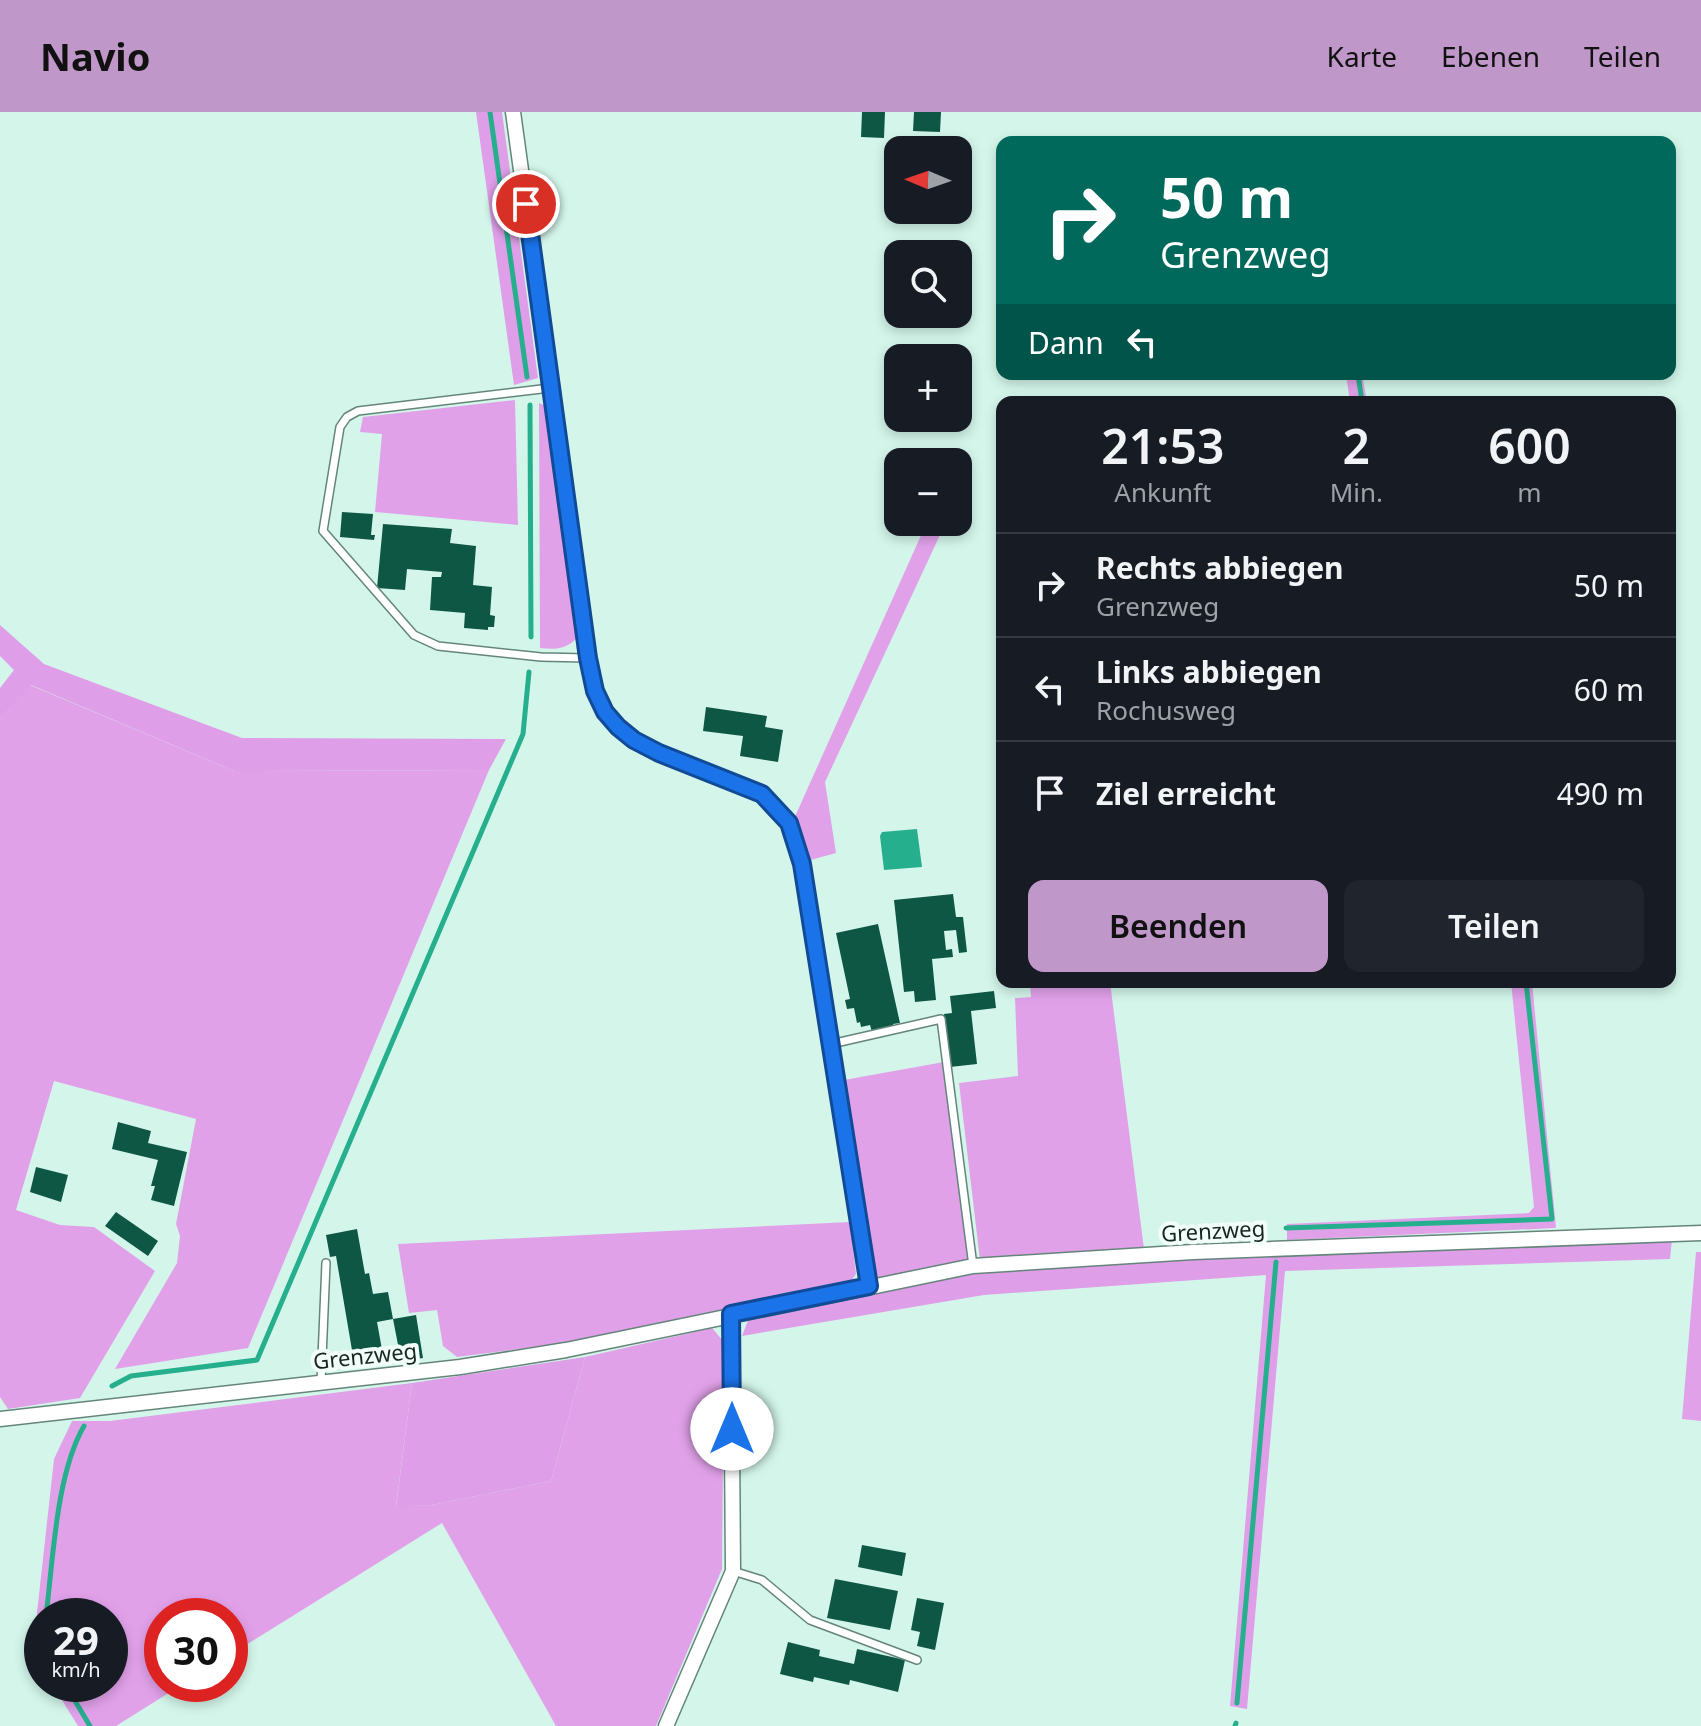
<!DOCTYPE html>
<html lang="de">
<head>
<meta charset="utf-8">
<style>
	body { margin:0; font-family:"Noto Sans",sans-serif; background:#20242c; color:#f1f3f6; height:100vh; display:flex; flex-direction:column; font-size:30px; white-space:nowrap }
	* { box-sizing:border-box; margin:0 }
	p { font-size:26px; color:#9ea1a6 }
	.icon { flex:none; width:44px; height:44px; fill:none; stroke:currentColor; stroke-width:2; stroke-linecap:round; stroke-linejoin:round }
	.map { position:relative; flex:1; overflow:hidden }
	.panel { position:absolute; left:996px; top:284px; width:680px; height:592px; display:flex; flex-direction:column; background:#171b24; border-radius:16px; box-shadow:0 4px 12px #0003 }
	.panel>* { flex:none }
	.hud { position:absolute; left:996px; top:24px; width:680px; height:244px; border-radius:16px; box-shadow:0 4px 12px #0003; background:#00695c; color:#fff; overflow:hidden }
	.needle { width:52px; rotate:272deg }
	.tools { position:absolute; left:884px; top:24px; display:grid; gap:16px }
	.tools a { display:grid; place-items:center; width:88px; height:88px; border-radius:16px; background:#171b24; box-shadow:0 4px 12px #0003; font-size:40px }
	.speed { position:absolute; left:24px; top:1486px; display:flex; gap:16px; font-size:40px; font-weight:700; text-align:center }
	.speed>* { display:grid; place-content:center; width:104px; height:104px; border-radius:50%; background:#171b24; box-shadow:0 4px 12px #0003; line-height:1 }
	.speed small { font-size:20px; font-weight:400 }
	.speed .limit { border:12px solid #d22; background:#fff; color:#111 }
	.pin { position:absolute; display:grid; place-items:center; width:68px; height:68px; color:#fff; margin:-34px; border:4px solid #fff; border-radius:50%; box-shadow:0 2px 8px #0007 }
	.me { position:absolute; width:88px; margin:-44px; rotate:0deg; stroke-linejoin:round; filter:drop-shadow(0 0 6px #0008) }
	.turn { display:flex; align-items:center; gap:28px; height:168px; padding:0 32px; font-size:36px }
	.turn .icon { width:104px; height:104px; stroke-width:2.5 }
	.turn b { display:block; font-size:56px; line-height:68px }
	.then { display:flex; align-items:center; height:76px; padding:0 32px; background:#0003; gap:16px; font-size:30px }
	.eta { display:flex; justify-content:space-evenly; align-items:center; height:136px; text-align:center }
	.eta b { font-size:48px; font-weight:600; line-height:56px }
	.action { display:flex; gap:16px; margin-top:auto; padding:16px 32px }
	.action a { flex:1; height:92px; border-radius:16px; background:#c097c9; color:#111; font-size:32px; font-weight:600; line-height:92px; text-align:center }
	.action a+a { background:#20242c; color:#f1f3f6 }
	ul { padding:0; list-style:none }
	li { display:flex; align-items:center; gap:24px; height:104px; padding:0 32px; border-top:2px solid #363941 }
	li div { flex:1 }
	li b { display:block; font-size:30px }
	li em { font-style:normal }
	header { display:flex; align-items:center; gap:48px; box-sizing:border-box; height:112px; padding:0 40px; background:#c097c9; color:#111 }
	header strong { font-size:38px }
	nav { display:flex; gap:44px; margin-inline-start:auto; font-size:28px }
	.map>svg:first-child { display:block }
	.green { fill:#e1a1e9 }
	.forest { fill:#df9ee8 }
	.water { fill:#26af8d }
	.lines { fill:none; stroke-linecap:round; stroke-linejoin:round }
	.stream { stroke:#26af8d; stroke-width:5 }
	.building { fill:#0f5745 }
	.service-casing { stroke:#65857a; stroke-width:10 }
	.minor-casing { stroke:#65857a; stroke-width:17 }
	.service { stroke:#fff; stroke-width:7 }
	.minor { stroke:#fff; stroke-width:14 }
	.route-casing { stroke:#114b97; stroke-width:20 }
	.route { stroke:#1a73e8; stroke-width:14 }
	.labels { text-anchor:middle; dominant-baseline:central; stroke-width:8; stroke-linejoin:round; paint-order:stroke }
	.street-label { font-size:22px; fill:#182520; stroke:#f1fef9 }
</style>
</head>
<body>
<header>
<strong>Navio</strong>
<nav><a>Karte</a><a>Ebenen</a><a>Teilen</a></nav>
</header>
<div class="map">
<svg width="1701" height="1614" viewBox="0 0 1701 1614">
	<rect width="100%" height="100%" fill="#d4f6ea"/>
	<path class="green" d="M 1346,262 L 1362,262 L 1367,290 L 1350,290 Z
		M 515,288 L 518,413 L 375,400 L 382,322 L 360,320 L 363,305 Z
		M 539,291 L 544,293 L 577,526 C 566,537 556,538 540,536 Z
		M 927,410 L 946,410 L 825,670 L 836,741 L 807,749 L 793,709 Z
		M 30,573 L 234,659 L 489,658 L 248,1236 L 115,1257 L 177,1151 L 180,1124 L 176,1112 L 196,1007 L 54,969 L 16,1098 L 60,1113 L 94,1115 L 155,1159 L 80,1286 L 8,1297 L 0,1285 L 0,607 Z
		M 1030,870 L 1110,870 L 1144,1137 L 980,1148 L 959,971 L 1018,964 L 1015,886 L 1031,885 Z
		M 1511,870 L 1532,870 L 1556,1116 L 1287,1128 L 1287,1112 L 1529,1101 L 1534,1095 Z
		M 944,950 L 968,1151 L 884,1168 L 871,1163 L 858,1086 L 864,1084 L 844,968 Z
		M 850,1110 L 856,1162 L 848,1174 L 566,1231 L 457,1245 L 443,1234 L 437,1198 L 409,1201 L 398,1132 Z
		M 1696,1140 L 1701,1140 L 1701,1309 L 1682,1307 Z
		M 712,1216 L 724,1230 L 722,1457 L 656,1614 L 556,1614 L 442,1411 L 230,1543 L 230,1504 L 162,1504 L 162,1572 L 183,1572 L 116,1614 L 78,1614 L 52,1572 L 110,1572 L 110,1504 L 42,1504 L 42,1555 L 35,1519 L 54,1347 L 72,1309 L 110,1309 L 412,1271 L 396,1394 L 432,1393 L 551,1369 L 585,1245 Z"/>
	<path class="forest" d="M 476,0 L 502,0 L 538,266 L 514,273 Z
		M 0,513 L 44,552 L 242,626 L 506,627 L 489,658 L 234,659 L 31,573 L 0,607 L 0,576 L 14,558 L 0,544 Z
		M 1672,1127 L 1670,1147 L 1285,1159 L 1247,1597 L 1230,1594 L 1266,1163 L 984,1183 L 742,1224 L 749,1206 L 975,1161 L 1193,1147 Z
		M 585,1245 L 551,1369 L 432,1393 L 396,1395 L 412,1271 Z"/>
	<path class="water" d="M 917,717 L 922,755 L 884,758 L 880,724 L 882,720 Z"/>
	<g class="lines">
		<path class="stream" d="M 490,0 L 527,265
			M 1358,262 L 1362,290
			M 530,293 L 531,525
			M 1286,1116 L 1552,1107 L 1526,870
			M 112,1274 L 131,1264 L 257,1248 L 523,622 L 529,560
			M 46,1504 C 53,1449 56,1362 84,1314
			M 65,1572 L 90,1614
			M 1237,1591 L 1276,1150
			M 1235,1614 L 1236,1611"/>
	</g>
	<path class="building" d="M 862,0 L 885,0 L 884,26 L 861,25 Z
		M 914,0 L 941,0 L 940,20 L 913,19 Z
		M 342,400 L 373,402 L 371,423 L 375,423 L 374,428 L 340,425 Z
		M 383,412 L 452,417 L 450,431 L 476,434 L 473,473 L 492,475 L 490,503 L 495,504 L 494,515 L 488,515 L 488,518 L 464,516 L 465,501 L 430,498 L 432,465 L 441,465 L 442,460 L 407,457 L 405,478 L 377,476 Z
		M 706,595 L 767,604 L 765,615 L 783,618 L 778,650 L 740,644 L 743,624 L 703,619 Z
		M 953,782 L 956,805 L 963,805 L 967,840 L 959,841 L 956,818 L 944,819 L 946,838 L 952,837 L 953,845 L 932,847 L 936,888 L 915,890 L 914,879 L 904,880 L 894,788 Z
		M 878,812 L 900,911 L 893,912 L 894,915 L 872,920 L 870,913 L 861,915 L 860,910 L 857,911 L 854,896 L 847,897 L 845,888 L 850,887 L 836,821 Z
		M 994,879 L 996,896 L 971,899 L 977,952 L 950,955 L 944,902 L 952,901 L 950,884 Z
		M 118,1010 L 151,1019 L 148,1031 L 187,1040 L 174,1094 L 151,1088 L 155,1074 L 151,1074 L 158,1048 L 112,1037 Z
		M 36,1055 L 68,1063 L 61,1090 L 30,1080 Z
		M 116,1100 L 158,1129 L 148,1144 L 105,1114 Z
		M 357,1117 L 365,1162 L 369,1161 L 373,1182 L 388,1180 L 393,1207 L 416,1203 L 423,1246 L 396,1250 L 394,1240 L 399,1238 L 393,1207 L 377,1210 L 383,1243 L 354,1250 L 336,1144 L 330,1145 L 326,1123 Z
		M 862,1433 L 906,1441 L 902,1464 L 858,1455 Z
		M 835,1467 L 898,1479 L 890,1518 L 827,1506 Z
		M 917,1486 L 944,1491 L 935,1538 L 917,1534 L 920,1520 L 911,1518 Z
		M 788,1530 L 820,1538 L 819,1544 L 854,1552 L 857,1537 L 905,1548 L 898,1580 L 850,1568 L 849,1573 L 814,1565 L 813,1570 L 780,1562 Z"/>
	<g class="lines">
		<g class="service-casing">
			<path id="service" d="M 550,276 L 358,299 L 347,305 L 340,315 L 323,419 L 414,523 L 438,534 L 541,545 L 587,546
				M 831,932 L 941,907 L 973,1154
				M 321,1270 L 326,1151
				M 733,1459 L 762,1468 L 810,1508 L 917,1548"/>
		</g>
		<g class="minor-casing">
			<path id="minor" d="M 513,0 L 588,546 L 595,579 L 605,600 L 618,615 L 634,628 L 659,641 L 762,682 L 789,711 L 802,752 L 869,1174
				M 0,1307 L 460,1255 L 566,1238 L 973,1154 L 1193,1140 L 1701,1121
				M 666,1614 L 733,1459 L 731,1202"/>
		</g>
		<use href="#service" class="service"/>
		<use href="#minor" class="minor"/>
	</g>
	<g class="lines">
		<g class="route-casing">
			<path id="route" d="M 526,92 L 588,546 L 595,579 L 605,600 L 618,615 L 634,628 L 659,641 L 762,682 L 789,711 L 802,752 L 869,1174 L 731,1202 L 732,1317"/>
		</g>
		<use href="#route" class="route"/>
	</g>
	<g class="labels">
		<g class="street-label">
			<text transform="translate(1213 1118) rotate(-3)">Grenzweg</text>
			<text transform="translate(365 1243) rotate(-6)">Grenzweg</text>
		</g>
	</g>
</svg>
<div class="tools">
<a><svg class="needle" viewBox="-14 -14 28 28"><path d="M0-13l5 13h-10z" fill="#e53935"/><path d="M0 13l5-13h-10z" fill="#9ea1a6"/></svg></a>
<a><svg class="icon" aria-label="search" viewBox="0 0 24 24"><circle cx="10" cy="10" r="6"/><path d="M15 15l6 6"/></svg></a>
<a>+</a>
<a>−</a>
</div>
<div class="speed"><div>29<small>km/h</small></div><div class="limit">30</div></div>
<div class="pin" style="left:526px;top:92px;background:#d93025"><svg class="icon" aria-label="arrive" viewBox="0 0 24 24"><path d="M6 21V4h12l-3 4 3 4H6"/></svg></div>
<svg class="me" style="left:732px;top:1317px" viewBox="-20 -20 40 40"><circle r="19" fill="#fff"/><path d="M0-13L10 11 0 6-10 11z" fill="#1a73e8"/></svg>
<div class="hud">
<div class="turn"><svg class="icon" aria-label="right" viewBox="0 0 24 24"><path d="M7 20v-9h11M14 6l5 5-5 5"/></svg><div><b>50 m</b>Grenzweg</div></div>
<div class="then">Dann<svg class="icon" aria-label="left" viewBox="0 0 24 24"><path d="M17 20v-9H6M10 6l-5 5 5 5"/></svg></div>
</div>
<section class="panel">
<div class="eta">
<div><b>21:53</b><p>Ankunft</p></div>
<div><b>2</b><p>Min.</p></div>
<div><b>600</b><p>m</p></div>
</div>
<ul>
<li><svg class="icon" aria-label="right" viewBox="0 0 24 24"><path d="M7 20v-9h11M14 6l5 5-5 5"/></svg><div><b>Rechts abbiegen</b><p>Grenzweg</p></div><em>50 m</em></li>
<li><svg class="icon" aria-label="left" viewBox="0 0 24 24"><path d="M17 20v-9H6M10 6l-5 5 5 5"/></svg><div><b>Links abbiegen</b><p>Rochusweg</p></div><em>60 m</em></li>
<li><svg class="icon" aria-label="arrive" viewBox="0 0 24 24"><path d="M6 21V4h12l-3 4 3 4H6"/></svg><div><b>Ziel erreicht</b></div><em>490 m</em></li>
</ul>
<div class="action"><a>Beenden</a><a>Teilen</a></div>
</section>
</div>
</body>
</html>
